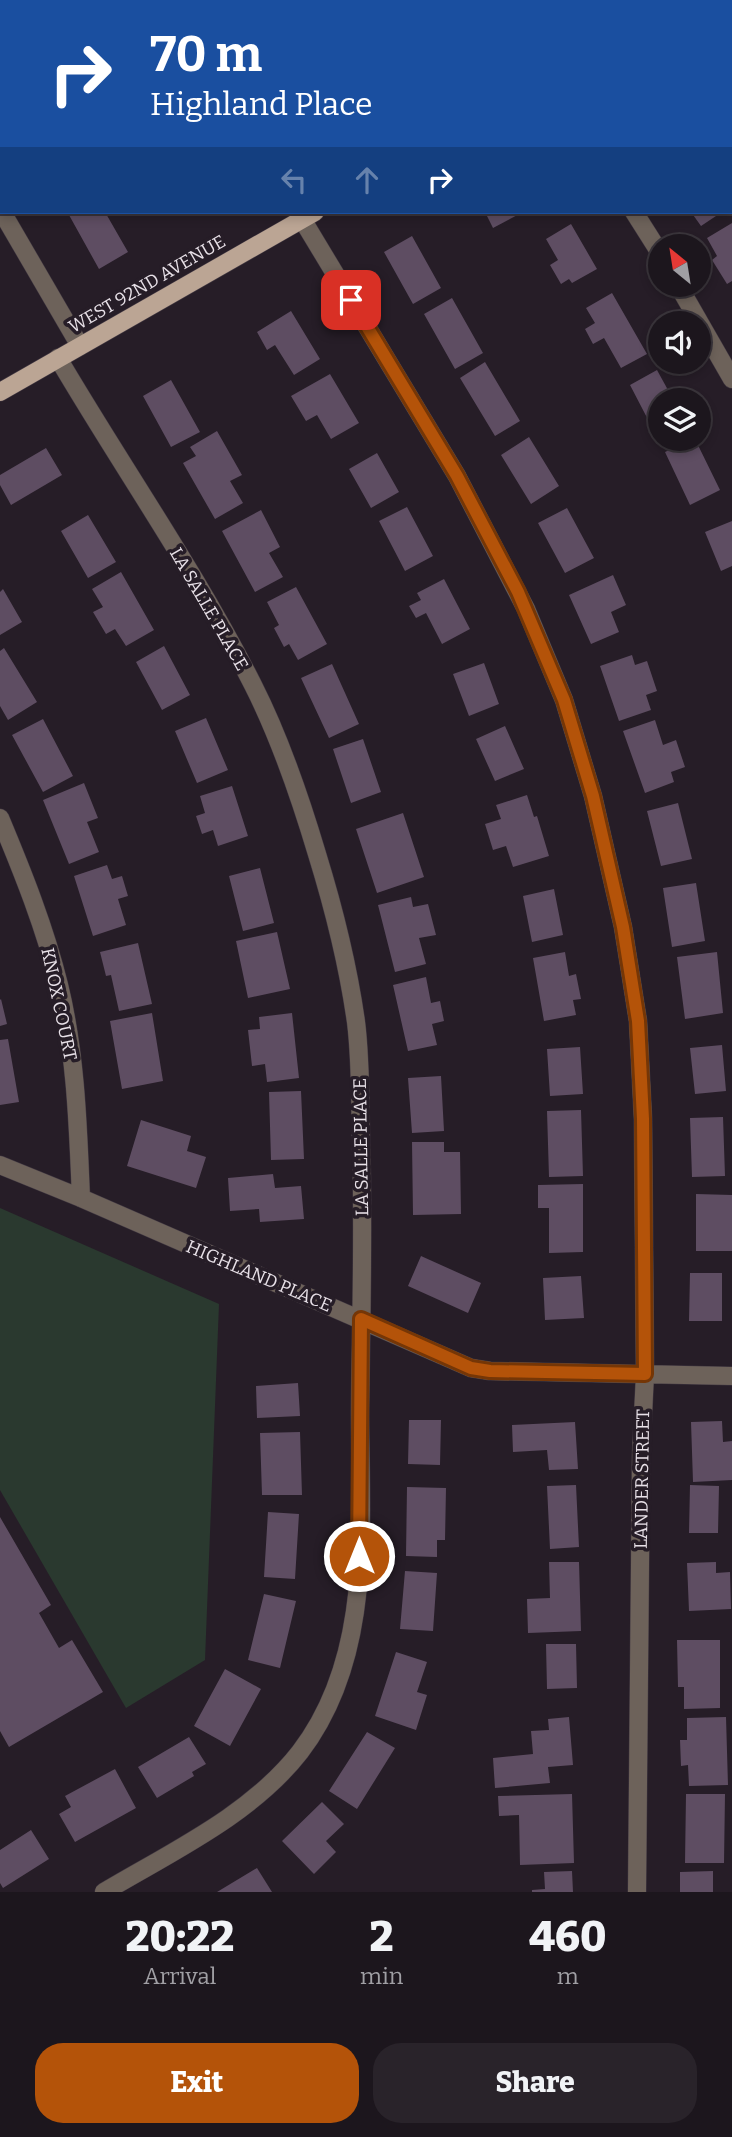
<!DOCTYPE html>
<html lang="en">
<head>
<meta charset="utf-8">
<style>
	body { margin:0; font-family:Bitter,serif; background:#29232a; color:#f1f3f6; height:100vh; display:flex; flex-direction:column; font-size:26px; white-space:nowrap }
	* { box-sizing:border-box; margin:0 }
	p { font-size:23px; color:#a09fa4 }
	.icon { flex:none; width:38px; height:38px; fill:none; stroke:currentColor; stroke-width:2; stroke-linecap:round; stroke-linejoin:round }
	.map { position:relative; height:1892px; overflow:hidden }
	.sheet { display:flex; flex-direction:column; background:#1c161d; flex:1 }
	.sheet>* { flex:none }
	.hud { position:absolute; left:0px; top:0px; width:733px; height:214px; box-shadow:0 4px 10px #0003,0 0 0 2px #3a353b; background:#1a4fa0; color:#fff; overflow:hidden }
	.needle { width:46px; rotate:330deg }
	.controls { position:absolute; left:648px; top:234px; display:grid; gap:14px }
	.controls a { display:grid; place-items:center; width:63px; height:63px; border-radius:50%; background:#1c161d; box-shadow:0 4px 10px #0003,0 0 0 2px #3a353b; font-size:35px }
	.pin { position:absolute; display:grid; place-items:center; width:60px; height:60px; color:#fff; margin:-30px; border-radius:14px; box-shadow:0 4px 10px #0006 }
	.me { position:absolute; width:77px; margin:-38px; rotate:0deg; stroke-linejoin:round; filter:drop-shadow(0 0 5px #0008) }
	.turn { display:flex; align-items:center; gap:24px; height:147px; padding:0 35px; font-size:32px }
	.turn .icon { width:91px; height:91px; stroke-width:2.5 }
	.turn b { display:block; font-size:49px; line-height:60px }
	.lanes { display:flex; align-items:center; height:66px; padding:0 35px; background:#0003; justify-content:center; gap:35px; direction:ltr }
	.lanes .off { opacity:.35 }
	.eta { display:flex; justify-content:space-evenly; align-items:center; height:119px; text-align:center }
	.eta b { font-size:42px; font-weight:800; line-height:49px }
	.primary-button { display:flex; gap:14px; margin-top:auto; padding:14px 35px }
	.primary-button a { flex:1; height:80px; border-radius:28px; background:#b45309; color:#fff; font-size:28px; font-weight:800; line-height:80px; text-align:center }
	.primary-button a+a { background:#29232a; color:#f1f3f6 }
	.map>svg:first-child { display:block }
	.green { fill:#2a392f }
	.building { fill:#5e4d62 }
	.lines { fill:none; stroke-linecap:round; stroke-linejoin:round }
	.minor-casing { stroke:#413842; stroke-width:19 }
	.primary-casing { stroke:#413842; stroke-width:19 }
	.minor { stroke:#6d625a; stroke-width:18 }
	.primary { stroke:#bba594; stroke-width:18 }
	.route-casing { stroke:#753606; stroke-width:18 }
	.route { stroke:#b45309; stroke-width:12 }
	.labels { text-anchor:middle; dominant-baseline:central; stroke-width:7; stroke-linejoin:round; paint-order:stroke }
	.street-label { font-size:18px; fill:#e8e1e8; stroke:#261d27 }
</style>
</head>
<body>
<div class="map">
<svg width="732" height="1892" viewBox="0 0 732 1892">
	<rect width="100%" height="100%" fill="#261d27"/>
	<path class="green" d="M 0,1208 L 219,1304 L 205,1660 L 126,1708 L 0,1490 Z"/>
	<path class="building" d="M 74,212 L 105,212 L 128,252 L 99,269 L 69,215 Z
		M 485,212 L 523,212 L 493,228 Z
		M 691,212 L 722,212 L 701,226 Z
		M 732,223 L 732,281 L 727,284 L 712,260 L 717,256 L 707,238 Z
		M 571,224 L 597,269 L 572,283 L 569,279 L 561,284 L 550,265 L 558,260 L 546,239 Z
		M 412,236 L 441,288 L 413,304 L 384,252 Z
		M 612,293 L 647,354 L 621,368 L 604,338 L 593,344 L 585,329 L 595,323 L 586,308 Z
		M 452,298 L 483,353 L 455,369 L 424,314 Z
		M 291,311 L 320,359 L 294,375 L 275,345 L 267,350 L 257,332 Z
		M 485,362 L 520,421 L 495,436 L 460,378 Z
		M 657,370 L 674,401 L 660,401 L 660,433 L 656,435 L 630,385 Z
		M 330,374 L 359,423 L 331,439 L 317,415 L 306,421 L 291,396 Z
		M 171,380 L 200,432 L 171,447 L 143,396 Z
		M 217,431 L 242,475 L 230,481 L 243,503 L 215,519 L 183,463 L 196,456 L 190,447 Z
		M 529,437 L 559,486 L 531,504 L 501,455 Z
		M 692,439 L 695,439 L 720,490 L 690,505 L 665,452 Z
		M 46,448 L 62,475 L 11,505 L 0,485 L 0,475 Z
		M 377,453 L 399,492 L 371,508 L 349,469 Z
		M 407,507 L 433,556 L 405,571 L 379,521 Z
		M 567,508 L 594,558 L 565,573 L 538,523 Z
		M 261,510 L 280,547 L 269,553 L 283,577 L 255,592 L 222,531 Z
		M 88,515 L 116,562 L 88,578 L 61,531 Z
		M 732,521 L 732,566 L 721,571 L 705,532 Z
		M 121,572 L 154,630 L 126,646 L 115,629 L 106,634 L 93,612 L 103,607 L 92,589 Z
		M 613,575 L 626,605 L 611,612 L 619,632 L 591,644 L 569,595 Z
		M 444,579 L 470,629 L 442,644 L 426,613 L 416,618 L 409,606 L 421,600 L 417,593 Z
		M 296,587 L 327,644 L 298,660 L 289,644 L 284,647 L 274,628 L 279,625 L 267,602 Z
		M 3,589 L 22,622 L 0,635 L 0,592 Z
		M 164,646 L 190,695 L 162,710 L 136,662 Z
		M 4,648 L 37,702 L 8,720 L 0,706 L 0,651 Z
		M 632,655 L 635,665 L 647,661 L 657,691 L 646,695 L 651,710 L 619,721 L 600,666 Z
		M 484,663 L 499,704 L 469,716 L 453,674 Z
		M 332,664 L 359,724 L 329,738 L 301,678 Z
		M 206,718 L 228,770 L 197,783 L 175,731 Z
		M 43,719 L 73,776 L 43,792 L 12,735 Z
		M 655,720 L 663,745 L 676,740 L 685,767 L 671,772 L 674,782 L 645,793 L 623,731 Z
		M 505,726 L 524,769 L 495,781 L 476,739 Z
		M 363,739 L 381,792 L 351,803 L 333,749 Z
		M 84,783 L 98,818 L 87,822 L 99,852 L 69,864 L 43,800 Z
		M 232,786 L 248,836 L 218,846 L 213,830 L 202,834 L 196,816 L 205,813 L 200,796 Z
		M 527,795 L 534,817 L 537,816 L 549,856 L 513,867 L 506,846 L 493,850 L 485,824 L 501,819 L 496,805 Z
		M 678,803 L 692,859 L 661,866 L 647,811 Z
		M 403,813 L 424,877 L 377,893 L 356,829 Z
		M 107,865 L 112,879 L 122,876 L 128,896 L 118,899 L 126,925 L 93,936 L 74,876 Z
		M 260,868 L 274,923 L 243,931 L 229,876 Z
		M 696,883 L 705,941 L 672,947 L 663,888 Z
		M 554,889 L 563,935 L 532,942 L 523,896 Z
		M 411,897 L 413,907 L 428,904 L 436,935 L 419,938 L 426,964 L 395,972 L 378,905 Z
		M 277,932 L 290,989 L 248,998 L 236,941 Z
		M 138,943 L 152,1004 L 119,1011 L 111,975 L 106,976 L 100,952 Z
		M 565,952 L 569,976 L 576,974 L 581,999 L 573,1000 L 576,1015 L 544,1021 L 533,958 Z
		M 717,952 L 723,1013 L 685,1019 L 677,957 Z
		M 426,977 L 431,1003 L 440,1001 L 444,1021 L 432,1024 L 437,1045 L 408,1051 L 393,985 Z
		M 1,999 L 7,1024 L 0,1026 L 0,1000 Z
		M 152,1013 L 163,1081 L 122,1089 L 110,1021 Z
		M 292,1013 L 299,1078 L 267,1082 L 265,1064 L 252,1066 L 248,1030 L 260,1029 L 259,1017 Z
		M 8,1039 L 19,1102 L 0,1105 L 0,1040 Z
		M 722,1045 L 726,1091 L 695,1094 L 690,1048 Z
		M 580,1047 L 583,1094 L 550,1096 L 547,1049 Z
		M 441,1076 L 444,1131 L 412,1133 L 408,1078 Z
		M 301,1091 L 304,1159 L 271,1160 L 269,1092 Z
		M 581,1110 L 583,1176 L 549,1177 L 547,1111 Z
		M 723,1117 L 725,1176 L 692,1177 L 690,1118 Z
		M 141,1120 L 191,1136 L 187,1151 L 206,1157 L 196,1188 L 127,1166 Z
		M 412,1142 L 444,1142 L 444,1152 L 460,1152 L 461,1214 L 413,1215 Z
		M 273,1174 L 275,1188 L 301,1186 L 304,1219 L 260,1222 L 259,1209 L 230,1211 L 228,1178 Z
		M 583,1184 L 583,1252 L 549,1253 L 549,1208 L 538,1208 L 538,1185 Z
		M 696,1194 L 732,1195 L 732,1251 L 696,1251 Z
		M 421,1256 L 481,1283 L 468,1313 L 408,1286 Z
		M 690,1273 L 722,1273 L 722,1321 L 689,1321 Z
		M 581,1276 L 584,1318 L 545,1320 L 543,1278 Z
		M 298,1383 L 300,1416 L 257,1418 L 256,1386 Z
		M 409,1420 L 441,1420 L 440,1465 L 408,1464 Z
		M 722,1421 L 723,1442 L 732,1441 L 732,1480 L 693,1482 L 691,1422 Z
		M 575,1422 L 578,1469 L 549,1470 L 547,1450 L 513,1452 L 512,1425 Z
		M 300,1432 L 302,1495 L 262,1495 L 260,1433 Z
		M 576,1485 L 579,1547 L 550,1549 L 547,1486 Z
		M 690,1485 L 719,1486 L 718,1533 L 689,1533 Z
		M 407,1487 L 446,1488 L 445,1540 L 437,1540 L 437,1557 L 406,1556 Z
		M 268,1512 L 299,1514 L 295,1579 L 264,1577 Z
		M 0,1517 L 51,1605 L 39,1613 L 59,1648 L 72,1640 L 103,1692 L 9,1747 L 0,1731 Z
		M 549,1562 L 579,1562 L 581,1631 L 528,1633 L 527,1599 L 550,1598 Z
		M 716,1562 L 716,1573 L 730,1572 L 731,1609 L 689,1611 L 687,1563 Z
		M 405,1571 L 437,1573 L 433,1631 L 400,1629 Z
		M 264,1594 L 296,1601 L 280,1668 L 248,1660 Z
		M 677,1640 L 720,1640 L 720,1708 L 684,1709 L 684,1687 L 678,1687 Z
		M 546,1644 L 576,1644 L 577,1688 L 547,1689 Z
		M 396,1652 L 427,1662 L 417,1692 L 427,1695 L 416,1730 L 375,1716 Z
		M 225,1669 L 261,1689 L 230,1746 L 194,1726 Z
		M 569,1717 L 573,1765 L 548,1767 L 550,1783 L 495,1788 L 493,1758 L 533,1754 L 531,1731 L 549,1730 L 548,1719 Z
		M 726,1717 L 728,1785 L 689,1786 L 688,1765 L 681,1766 L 680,1740 L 687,1740 L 687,1718 Z
		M 367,1732 L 395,1748 L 357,1809 L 329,1791 Z
		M 189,1737 L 206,1764 L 192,1772 L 194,1776 L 157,1798 L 138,1767 Z
		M 115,1769 L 136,1808 L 75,1842 L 59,1814 L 71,1807 L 65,1796 Z
		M 572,1794 L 574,1863 L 520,1865 L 519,1815 L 499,1816 L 498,1796 Z
		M 686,1794 L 725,1794 L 724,1863 L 685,1863 Z
		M 322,1802 L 344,1824 L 326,1841 L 336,1852 L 314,1874 L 282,1841 Z
		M 31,1830 L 49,1859 L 3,1888 L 0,1883 L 0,1850 Z
		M 257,1868 L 272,1892 L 217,1892 Z
		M 572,1871 L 573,1892 L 532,1892 L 532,1890 L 545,1889 L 544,1872 Z
		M 713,1871 L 713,1892 L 680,1892 L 680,1872 Z"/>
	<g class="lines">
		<g class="minor-casing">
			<path id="minor" d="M 223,0 L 224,2
				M 563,0 L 564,2
				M 2,212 L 80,346
				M 634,212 L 660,253
				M 302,219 L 457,476 L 526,609 L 564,700 L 593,796 L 623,927 L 638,1021 L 643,1119 L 645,1374 L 641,1456 L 637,1892
				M 678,285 L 732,379
				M 58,358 C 122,467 196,572 253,685 C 280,738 300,797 317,854 C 334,909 348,965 356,1022 C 361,1062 360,1103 361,1143 C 364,1232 361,1321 360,1411 C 360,1526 374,1655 300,1752 C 251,1815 171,1852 104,1892
				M 0,818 C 23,873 45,928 59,985 C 76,1054 78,1127 81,1198
				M 0,1165 L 81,1198 L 471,1368 L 490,1371 L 732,1376"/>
		</g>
		<g class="primary-casing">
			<path id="primary" d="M 677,2 L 680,0
				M 0,392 L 315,212"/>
		</g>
		<use href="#minor" class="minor"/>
		<use href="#primary" class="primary"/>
	</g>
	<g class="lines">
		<g class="route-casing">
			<path id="route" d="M 351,300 L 457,476 L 518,592 L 564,700 L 593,796 L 623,927 L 638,1021 L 643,1119 L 645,1374 L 490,1371 L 471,1368 L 361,1319 L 359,1556"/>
		</g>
		<use href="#route" class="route"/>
	</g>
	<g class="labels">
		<g class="street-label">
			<text transform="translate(147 284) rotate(-30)">WEST 92ND AVENUE</text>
			<text transform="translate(209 609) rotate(60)">LA SALLE PLACE</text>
			<text transform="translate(59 1004) rotate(78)">KNOX COURT</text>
			<text transform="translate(361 1147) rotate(-91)">LA SALLE PLACE</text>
			<text transform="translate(259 1276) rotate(23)">HIGHLAND PLACE</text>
			<text transform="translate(642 1479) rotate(-89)">LANDER STREET</text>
		</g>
	</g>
</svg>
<div class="controls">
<a><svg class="needle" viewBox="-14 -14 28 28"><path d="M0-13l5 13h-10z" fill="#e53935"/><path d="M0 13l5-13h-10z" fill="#a09fa4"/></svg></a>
<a><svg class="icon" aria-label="sound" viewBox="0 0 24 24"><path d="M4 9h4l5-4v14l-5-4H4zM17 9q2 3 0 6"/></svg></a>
<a><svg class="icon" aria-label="layers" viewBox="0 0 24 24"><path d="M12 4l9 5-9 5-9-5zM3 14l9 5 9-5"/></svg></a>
</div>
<div class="pin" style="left:351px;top:300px;background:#d93025"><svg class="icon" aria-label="arrive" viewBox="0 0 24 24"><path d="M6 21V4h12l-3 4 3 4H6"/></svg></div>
<svg class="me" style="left:359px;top:1556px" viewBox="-20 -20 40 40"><circle r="17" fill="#b45309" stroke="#fff" stroke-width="3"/><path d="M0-11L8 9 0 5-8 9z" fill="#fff"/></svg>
<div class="hud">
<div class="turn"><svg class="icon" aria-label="right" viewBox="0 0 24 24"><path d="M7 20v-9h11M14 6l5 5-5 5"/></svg><div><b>70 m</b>Highland Place</div></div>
<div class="lanes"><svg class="icon off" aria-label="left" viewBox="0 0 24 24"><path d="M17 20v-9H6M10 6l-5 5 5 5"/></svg><svg class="icon off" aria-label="ahead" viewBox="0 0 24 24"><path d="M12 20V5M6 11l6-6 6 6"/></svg><svg class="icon" aria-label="right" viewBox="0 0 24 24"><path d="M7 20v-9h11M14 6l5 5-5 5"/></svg></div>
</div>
</div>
<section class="sheet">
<div class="eta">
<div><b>20:22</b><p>Arrival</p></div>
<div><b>2</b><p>min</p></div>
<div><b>460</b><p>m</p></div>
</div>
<div class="primary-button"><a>Exit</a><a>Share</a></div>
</section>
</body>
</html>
